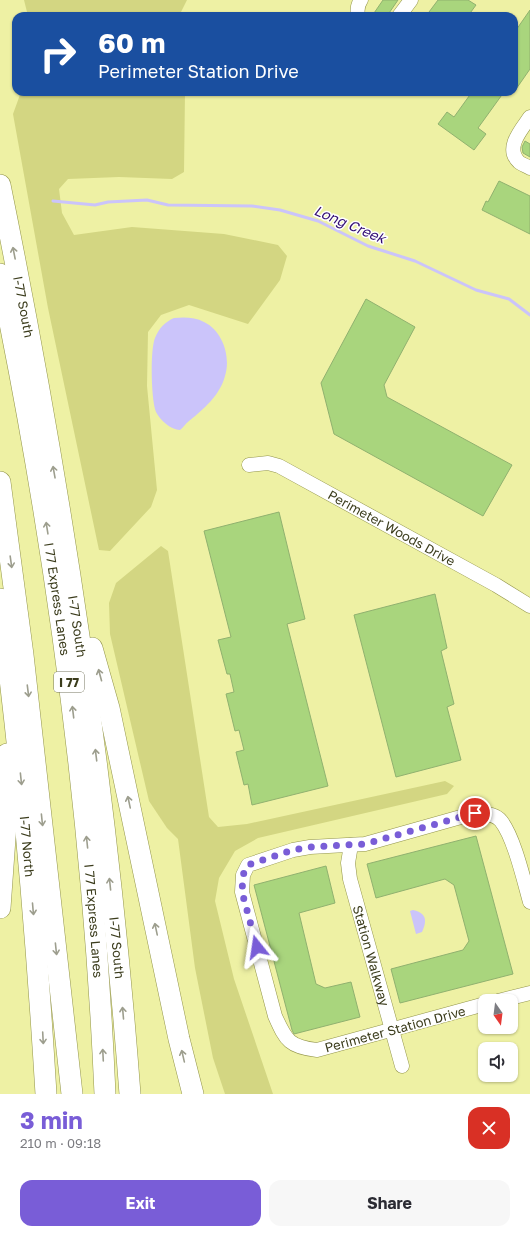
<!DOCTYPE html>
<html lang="en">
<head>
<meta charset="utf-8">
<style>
	body { margin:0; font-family:"Golos Text",sans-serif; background:#f7f7f7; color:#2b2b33; height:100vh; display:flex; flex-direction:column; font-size:15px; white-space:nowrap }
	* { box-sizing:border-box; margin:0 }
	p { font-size:13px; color:#7c7c81 }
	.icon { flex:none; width:22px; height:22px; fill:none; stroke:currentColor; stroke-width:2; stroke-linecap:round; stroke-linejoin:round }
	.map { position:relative; height:1094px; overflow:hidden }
	.details { display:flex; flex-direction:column; background:#fff; flex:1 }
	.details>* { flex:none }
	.banner { position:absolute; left:12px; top:12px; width:506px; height:84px; border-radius:12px; box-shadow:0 1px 3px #0004; background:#1a4fa0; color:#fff; overflow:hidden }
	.needle { width:26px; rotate:166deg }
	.tools { position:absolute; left:478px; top:994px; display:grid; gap:8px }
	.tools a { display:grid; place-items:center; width:40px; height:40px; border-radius:8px; background:#fff; box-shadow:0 1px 3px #0004; font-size:20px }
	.pin { position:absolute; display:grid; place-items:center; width:34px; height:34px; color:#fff; margin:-17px; border:2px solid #fff; border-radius:50%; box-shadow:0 1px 4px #0007 }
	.me { position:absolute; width:44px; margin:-22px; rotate:345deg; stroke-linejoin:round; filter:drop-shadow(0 0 3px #0008) }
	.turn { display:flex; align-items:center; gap:14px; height:84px; padding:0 20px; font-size:18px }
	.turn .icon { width:52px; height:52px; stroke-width:2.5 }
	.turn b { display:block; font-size:28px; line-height:34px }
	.round { display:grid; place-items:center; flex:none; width:42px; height:42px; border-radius:12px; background:#f7f7f7 }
	.headline { display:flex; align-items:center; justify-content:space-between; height:68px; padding:0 20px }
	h1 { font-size:24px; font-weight:700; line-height:30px; color:#795dd7 }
	.primary-button { display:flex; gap:8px; margin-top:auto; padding:8px 20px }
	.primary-button a { flex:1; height:46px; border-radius:12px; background:#795dd7; color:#fff; font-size:16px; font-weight:700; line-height:46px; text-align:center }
	.primary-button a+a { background:#f7f7f7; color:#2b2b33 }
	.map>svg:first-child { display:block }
	.green { fill:#d3d682 }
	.water { fill:#cbc4fa }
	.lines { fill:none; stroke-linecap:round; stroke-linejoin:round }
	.stream { stroke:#cbc4fa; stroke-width:3 }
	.building { fill:#a9d57d; stroke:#90b16f }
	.minor-casing { stroke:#93954b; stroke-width:15 }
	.highway-casing { stroke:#93954b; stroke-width:22 }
	.minor { stroke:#fff; stroke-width:14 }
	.highway { stroke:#fff; stroke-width:21 }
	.oneway { stroke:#9d9e8e }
	.route { stroke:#795dd7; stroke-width:7; stroke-dasharray:0 12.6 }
	.labels { text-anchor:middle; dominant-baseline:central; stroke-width:3; stroke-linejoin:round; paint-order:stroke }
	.shield { fill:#fff; stroke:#767660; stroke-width:1 }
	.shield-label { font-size:12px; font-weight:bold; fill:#3b3c1c }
	.street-label { font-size:13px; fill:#3b3c1c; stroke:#fff }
	.water-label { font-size:14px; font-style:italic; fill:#330e74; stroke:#fff }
</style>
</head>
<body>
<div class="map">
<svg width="530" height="1094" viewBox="0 0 530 1094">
	<rect width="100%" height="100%" fill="#eef1a4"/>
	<path class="green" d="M 24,0 L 187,0 L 179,16 L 28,16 Z
		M 21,92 L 185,92 L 184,172 L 172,179 L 119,177 L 68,179 L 59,189 L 62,213 L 74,235 L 132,227 L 224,234 L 278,245 L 287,256 L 280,280 L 248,324 L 189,305 L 161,315 L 148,332 L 147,386 L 157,490 L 151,507 L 110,551 L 99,550 L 48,308 L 13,114 Z
		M 161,546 L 168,551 L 209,817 L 218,827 L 247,824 L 445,781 L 454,786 L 447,794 L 258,838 L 235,851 L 219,878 L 215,901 L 234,979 L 273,1094 L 225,1094 L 213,1058 L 195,968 L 178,839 L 167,828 L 149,801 L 110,634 L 109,603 L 116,583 Z"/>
	<path class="water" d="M 174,318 C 184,317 195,317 204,322 C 223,331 231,357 225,376 C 220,395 204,409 189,421 C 185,424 184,427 180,430 C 171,430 160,420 156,412 C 151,400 150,350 155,338 C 159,328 165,322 174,318 Z
		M 413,910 C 427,913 427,921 422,932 L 416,934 L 410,911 Z"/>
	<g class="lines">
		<path class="stream" d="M 53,201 L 95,205 L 108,202 L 147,200 L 168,205 L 252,206 L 280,210 L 318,221 L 368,246 L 415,261 L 476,290 L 509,299 L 530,315"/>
	</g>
	<path class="building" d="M 383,0 L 398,0 L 387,16 L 372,16 Z
		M 438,0 L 468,0 L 476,5 L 468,16 L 426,16 Z
		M 530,10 L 530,69 L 514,92 L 514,33 Z
		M 472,92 L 504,92 L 478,128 L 486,134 L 474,150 L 438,124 L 447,112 L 454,117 Z
		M 525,141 L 530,144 L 530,157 L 523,153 L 522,147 Z
		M 499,181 L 530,196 L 530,234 L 482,210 L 486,201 L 488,202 Z
		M 366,299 L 415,327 L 384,385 L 387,397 L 512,465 L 483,516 L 334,434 L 321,383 Z
		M 279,512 L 305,619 L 287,624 L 328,786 L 252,805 L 248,784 L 244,785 L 236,752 L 244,750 L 239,730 L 235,731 L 226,694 L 234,692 L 230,674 L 227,674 L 218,640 L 231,637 L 204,531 Z
		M 435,594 L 447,648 L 441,651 L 454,704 L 447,707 L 461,760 L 396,777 L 354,615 Z
		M 476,836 L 513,974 L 400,1003 L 391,969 L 463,950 L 469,941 L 454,885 L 445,879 L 376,898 L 367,864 Z
		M 326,866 L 335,903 L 299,913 L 316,984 L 325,988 L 351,982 L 360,1017 L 294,1034 L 292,1030 L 254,885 Z"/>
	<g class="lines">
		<g class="minor-casing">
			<g id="minor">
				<path d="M 358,16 C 357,10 357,5 361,0"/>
				<path d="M 399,16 L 411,0"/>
				<path d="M 530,117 C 522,129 504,148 519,162 C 521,164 527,166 530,168"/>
				<path id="s1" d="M 249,465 L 268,463 L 279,466 L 496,585 L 530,606"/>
				<path id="s2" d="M 351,845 L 348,863 L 350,879 L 402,1066"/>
				<path d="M 498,1001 L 530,993"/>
				<path d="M 485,1004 L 317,1050 C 290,1047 286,1041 275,1016 L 242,892 L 243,875 L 248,865 L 293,850 L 310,847 L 365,844 L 475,813 C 484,814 495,813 501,821 C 514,837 524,881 530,902"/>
			</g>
		</g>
		<g class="highway-casing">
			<g id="highway">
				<path id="s3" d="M 0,185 C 61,485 107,788 130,1094"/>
				<path id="s4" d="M 0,274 C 56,544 93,818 105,1094"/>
				<path d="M 0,482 L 23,655 L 72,1094"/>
				<path id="s5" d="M 0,599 C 22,764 36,929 46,1094"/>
				<path d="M 92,648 L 109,708 L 179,1039 L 193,1094"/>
				<path d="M 0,908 L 6,824 L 7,754"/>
			</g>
		</g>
		<use href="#minor" class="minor"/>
		<use href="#highway" class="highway"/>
	</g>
	<defs><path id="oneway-shaft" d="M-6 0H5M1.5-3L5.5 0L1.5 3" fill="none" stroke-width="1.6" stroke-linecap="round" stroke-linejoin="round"/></defs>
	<g class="oneway">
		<use href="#oneway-shaft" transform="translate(14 253) rotate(-101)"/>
		<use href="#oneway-shaft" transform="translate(54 472) rotate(-100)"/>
		<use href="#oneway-shaft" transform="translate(47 528) rotate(-99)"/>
		<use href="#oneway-shaft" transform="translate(11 562) rotate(82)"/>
		<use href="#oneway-shaft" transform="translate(100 675) rotate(-105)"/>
		<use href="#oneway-shaft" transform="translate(28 691) rotate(83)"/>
		<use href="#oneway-shaft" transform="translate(73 712) rotate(-97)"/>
		<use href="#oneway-shaft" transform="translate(96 755) rotate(-97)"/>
		<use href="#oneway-shaft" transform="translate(21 779) rotate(84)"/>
		<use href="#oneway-shaft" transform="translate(129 802) rotate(-102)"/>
		<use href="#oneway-shaft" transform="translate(42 820) rotate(84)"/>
		<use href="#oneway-shaft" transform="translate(87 842) rotate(-96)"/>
		<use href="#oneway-shaft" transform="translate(110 884) rotate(-96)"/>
		<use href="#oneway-shaft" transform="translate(33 909) rotate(85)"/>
		<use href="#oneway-shaft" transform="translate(156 929) rotate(-102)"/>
		<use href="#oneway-shaft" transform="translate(56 949) rotate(84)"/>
		<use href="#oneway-shaft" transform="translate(123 1013) rotate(-95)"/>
		<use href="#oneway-shaft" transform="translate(43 1038) rotate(87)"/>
		<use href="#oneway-shaft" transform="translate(103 1055) rotate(-93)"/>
		<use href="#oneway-shaft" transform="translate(183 1056) rotate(-103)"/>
	</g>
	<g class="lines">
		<path class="route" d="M 257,947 L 242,892 L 243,875 L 248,865 L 293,850 L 310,847 L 365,844 L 475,813"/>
	</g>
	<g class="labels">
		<rect class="shield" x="54" y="672" width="30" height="20" rx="3"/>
		<g class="shield-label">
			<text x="69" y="682">I 77</text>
		</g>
		<g class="street-label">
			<text stroke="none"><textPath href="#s3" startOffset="124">I-77 South</textPath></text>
			<text stroke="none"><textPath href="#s1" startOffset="159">Perimeter Woods Drive</textPath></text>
			<text stroke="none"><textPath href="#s4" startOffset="330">I 77 Express Lanes</textPath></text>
			<text stroke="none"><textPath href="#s3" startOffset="448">I-77 South</textPath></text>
			<text stroke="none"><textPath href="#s5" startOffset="249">I-77 North</textPath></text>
			<text stroke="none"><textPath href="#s4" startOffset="654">I 77 Express Lanes</textPath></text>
			<text stroke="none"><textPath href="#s3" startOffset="772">I-77 South</textPath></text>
			<text stroke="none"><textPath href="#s2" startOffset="114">Station Walkway</textPath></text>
			<text transform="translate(395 1029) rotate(-15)">Perimeter Station Drive</text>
		</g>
		<g class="water-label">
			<text transform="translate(350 224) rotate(23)">Long Creek</text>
		</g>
	</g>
</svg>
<div class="tools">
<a><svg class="needle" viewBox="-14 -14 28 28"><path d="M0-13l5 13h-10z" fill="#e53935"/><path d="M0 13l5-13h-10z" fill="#7c7c81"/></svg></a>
<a><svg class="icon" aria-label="sound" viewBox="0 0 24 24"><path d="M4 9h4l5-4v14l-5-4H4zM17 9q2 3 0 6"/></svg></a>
</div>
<div class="pin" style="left:475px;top:813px;background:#d93025"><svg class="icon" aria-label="arrive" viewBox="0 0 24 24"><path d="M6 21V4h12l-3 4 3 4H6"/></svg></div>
<svg class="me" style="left:257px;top:947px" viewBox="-20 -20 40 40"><path d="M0-17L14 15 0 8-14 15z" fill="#795dd7" stroke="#fff" stroke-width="4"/></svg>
<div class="banner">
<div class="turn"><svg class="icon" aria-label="right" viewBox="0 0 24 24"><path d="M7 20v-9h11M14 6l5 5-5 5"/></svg><div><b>60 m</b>Perimeter Station Drive</div></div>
</div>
</div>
<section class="details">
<div class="headline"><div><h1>3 min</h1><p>210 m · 09:18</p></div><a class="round" style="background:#d93025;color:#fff"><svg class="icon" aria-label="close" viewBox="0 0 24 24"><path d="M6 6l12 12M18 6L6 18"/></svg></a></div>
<div class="primary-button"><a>Exit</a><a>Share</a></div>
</section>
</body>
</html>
